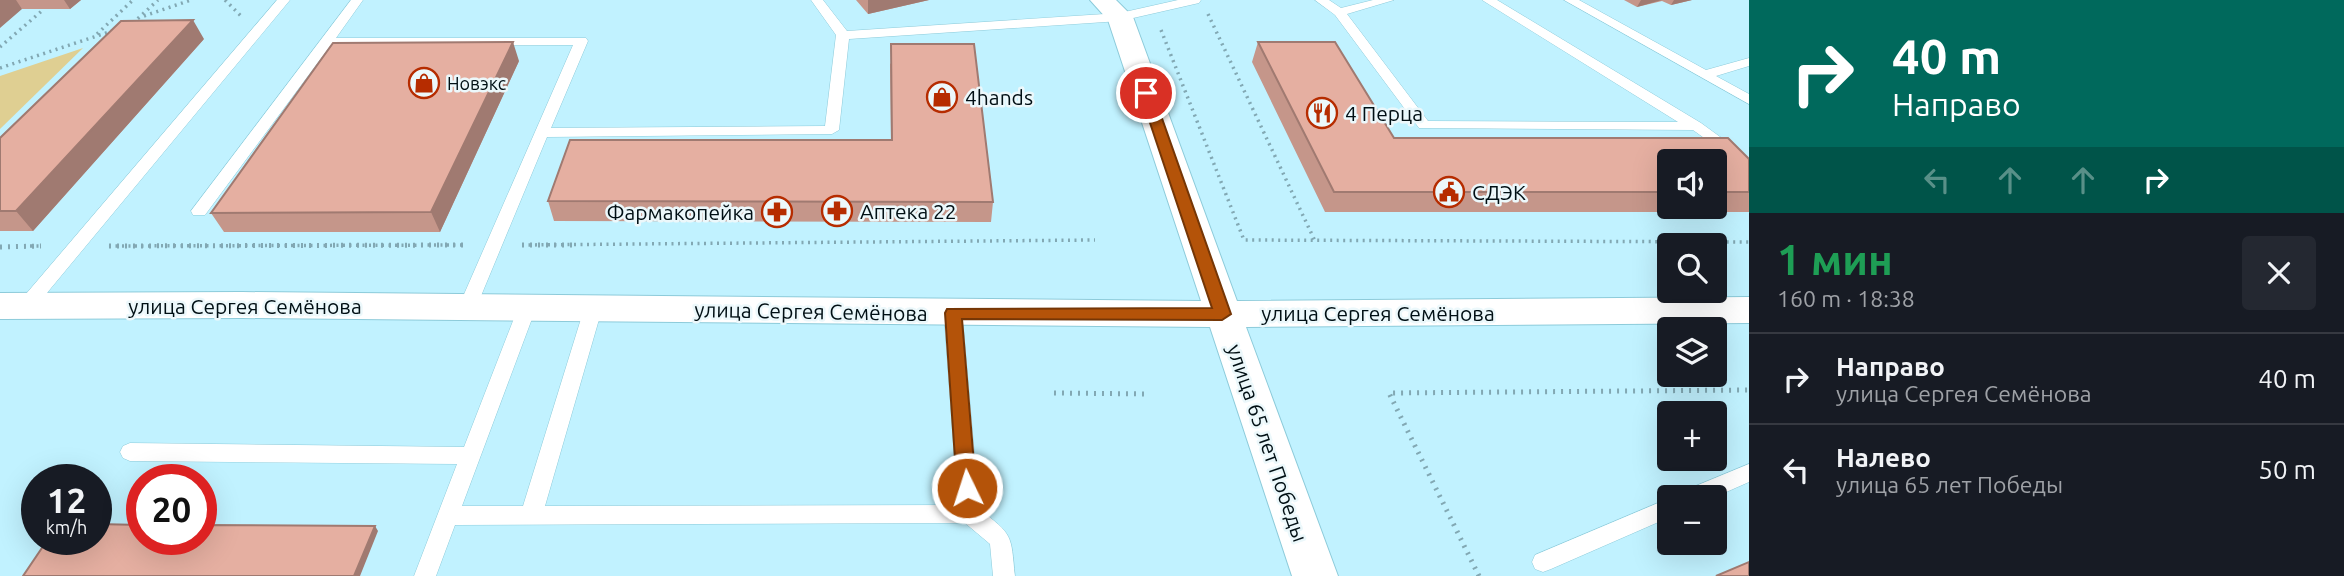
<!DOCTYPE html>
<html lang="ru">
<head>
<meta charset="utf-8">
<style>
	body { margin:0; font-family:Ubuntu,sans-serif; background:#242831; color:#f1f3f6; height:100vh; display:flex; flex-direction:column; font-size:26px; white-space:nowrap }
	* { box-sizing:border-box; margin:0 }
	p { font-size:23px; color:#9ea1a6 }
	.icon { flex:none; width:38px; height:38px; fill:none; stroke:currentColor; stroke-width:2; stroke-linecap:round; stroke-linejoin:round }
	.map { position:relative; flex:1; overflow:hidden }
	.side { display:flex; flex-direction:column; background:#171b24; width:595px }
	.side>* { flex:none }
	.guide { background:#00695c; color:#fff; overflow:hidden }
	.buttons { position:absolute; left:1657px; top:149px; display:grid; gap:14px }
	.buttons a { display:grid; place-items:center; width:70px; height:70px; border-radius:7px; background:#171b24; box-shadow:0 7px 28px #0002; font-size:35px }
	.speed { position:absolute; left:21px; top:464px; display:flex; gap:14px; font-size:35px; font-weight:700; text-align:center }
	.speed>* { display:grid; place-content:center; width:91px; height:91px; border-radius:50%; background:#171b24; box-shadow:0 7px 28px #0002; line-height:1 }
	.speed small { font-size:18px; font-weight:400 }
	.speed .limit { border:10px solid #d22; background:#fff; color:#111 }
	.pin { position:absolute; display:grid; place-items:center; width:60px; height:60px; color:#fff; margin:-30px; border:4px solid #fff; border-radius:50%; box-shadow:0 2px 7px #0007 }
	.me { position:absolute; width:77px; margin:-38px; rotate:356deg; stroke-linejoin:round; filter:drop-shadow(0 0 5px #0008) }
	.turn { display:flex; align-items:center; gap:24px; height:147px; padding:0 28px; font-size:32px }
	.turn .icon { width:91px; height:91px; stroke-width:2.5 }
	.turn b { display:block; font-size:49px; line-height:60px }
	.lanes { display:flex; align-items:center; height:66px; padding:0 28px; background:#0003; justify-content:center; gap:35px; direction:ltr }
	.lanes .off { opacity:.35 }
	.round { display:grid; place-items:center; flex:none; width:74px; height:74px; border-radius:7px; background:#242831 }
	.summary { display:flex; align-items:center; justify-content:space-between; height:119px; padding:0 28px }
	h1 { font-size:42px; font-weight:700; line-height:52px; color:#1e9e55 }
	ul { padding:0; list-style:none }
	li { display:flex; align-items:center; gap:21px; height:91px; padding:0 28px; border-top:2px solid #363941 }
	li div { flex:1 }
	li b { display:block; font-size:26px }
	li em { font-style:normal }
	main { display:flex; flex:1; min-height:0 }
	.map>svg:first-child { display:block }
	.green { fill:#dfcf92 }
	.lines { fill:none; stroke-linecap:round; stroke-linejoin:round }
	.lane-casing { stroke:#8dcbda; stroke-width:1 }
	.street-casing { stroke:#8dcbda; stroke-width:2 }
	.path-far1 { stroke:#82a8b3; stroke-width:3.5; stroke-dasharray:2 4.5; stroke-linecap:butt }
	.path { stroke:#82a8b3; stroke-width:5; stroke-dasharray:2 6; stroke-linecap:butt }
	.lane { fill:#fff; fill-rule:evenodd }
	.street { fill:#fff; fill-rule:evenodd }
	.wall { fill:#c5968a; fill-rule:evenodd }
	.shaded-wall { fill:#a07a71 }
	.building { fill:#e5afa1; stroke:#a07a71; stroke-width:2 }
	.route { fill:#b45309; stroke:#753606; stroke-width:2 }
	.labels { text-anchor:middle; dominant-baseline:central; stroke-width:5; stroke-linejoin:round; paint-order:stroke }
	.far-poi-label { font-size:18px; fill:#000f14; stroke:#ecf8fb; text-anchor:start }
	.poi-label { font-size:21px; fill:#000f14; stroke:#ecf8fb; text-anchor:start }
	.street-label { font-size:21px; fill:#000f14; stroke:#ecf8fb }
</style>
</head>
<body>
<main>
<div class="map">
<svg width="1749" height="576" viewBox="0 0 1749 576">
	<rect width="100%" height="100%" fill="#c1f2ff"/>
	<path class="green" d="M 83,48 L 0,129 L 0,76 Z"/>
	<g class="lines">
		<g class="lane-casing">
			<path id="lane" d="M 277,0 L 290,0 L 32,311 L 20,311 L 17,306 L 20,301 Z
				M 351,0 L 363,0 L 336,38 L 586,38 L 588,41 L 551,128 L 825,126 L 836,35 L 811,0 L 823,0 L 847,31 L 1120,13 L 1178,0 L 1201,0 L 1199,3 L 1120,21 L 849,39 L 839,130 L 832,134 L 547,137 L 476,308 L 473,313 L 461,313 L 458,308 L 573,45 L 330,46 L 205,215 L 193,215 L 191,211 Z
				M 1315,0 L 1329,0 L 1341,8 L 1373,0 L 1394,0 L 1347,14 L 1428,121 L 1678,122 L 1482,0 L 1497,0 L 1701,123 L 1749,158 L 1749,170 L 1693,130 L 1419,128 L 1335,15 Z
				M 1564,0 L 1579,0 L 1706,70 L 1749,58 L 1749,66 L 1716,76 L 1749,94 L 1749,104 Z
				M 527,301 L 533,303 L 536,308 L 462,506 L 523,506 L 584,309 L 587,304 L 599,304 L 602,309 L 545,506 L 958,505 L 944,313 L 947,308 L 959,308 L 962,313 L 979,509 C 1013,535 1011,534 1015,576 L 993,576 L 990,544 L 965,523 L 455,525 L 436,576 L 414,576 L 457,464 L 130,461 L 123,458 L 120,452 L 123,446 L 130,443 L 464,447 L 518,308 L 521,303 Z
				M 1749,464 L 1749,482 L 1715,497 L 1682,497 L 1686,490 Z
				M 1670,498 L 1670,517 L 1551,569 L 1543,572 L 1535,569 L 1532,562 L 1535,555 Z"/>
		</g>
		<g class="street-casing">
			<path id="street" d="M 1090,0 L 1116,0 L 1133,17 L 1237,301 L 1749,297 L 1749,323 L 1246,327 L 1338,576 L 1292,576 L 1210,327 L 242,318 L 0,319 L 0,293 L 242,292 L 1201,301 L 1108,20 Z"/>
		</g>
		<path class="path-far1" d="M 225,0 L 242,17
			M 1208,14 L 1315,241
			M 144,16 L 191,0
			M 133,23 L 158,0
			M 1161,30 L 1244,240 L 1749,242
			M 97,34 L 133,0
			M 0,47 L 44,9
			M 0,68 L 112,31
			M 522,245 L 1095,240
			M 30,246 L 41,246
			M 109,246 L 465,245"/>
		<path class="path" d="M 522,245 L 577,245
			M 109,246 L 465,245
			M 0,247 L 41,246
			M 1054,393 L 1148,394
			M 1479,576 L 1389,393 L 1749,390"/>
		<use href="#lane" class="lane"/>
		<use href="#street" class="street"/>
	</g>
	<path class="wall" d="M 0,0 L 81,0 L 70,9 L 22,9 Z
		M 856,0 L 929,0 L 868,14 Z
		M 1624,0 L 1692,0 L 1671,5 L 1662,1 L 1637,7 Z
		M 204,39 L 33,231 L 0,231 L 0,138 Z
		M 1258,42 L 1394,138 L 1749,159 L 1749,212 L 1325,212 L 1252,62 ZM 1670,161 L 1715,161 L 1715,206 L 1670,206 Z
		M 519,61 L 440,232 L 224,232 L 211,213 Z
		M 890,63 L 993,202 L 991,222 L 554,221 L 548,201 L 891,140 Z"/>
	<path class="shaded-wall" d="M 0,0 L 16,0 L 22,9 L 0,28 Z
		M 64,0 L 81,0 L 70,9 Z
		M 868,0 L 929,0 L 868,14 Z
		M 1641,0 L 1662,0 L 1637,7 Z
		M 1674,0 L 1692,0 L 1671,5 Z
		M 193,20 L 204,39 L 33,231 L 16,211 Z
		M 513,42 L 519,61 L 440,232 L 431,212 Z
		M 375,526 L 378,531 L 360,576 L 354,576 Z"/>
	<path class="building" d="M 193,20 L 16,211 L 0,211 L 0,138 L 121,21 Z
		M 513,42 L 431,212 L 211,213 L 333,43 Z
		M 1258,42 L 1335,42 L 1394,138 L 1728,138 L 1749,159 L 1749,192 L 1715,192 L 1715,161 L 1670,161 L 1670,192 L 1334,192 Z
		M 891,44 L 974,44 L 993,202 L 548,201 L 570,140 L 892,140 Z
		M 96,524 L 142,525 L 142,539 L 201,539 L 201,525 L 375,526 L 354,576 L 23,576 L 48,539 L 96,539 Z
		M 1749,562 L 1749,576 L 1716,576 Z"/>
	<path class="route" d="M 1146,89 L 1153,93 L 1231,314 L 1222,320 L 962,319 L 976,488 L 974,494 L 967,497 L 960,494 L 957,488 L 945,313 L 947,309 L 1212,308 L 1140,93 Z"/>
	<defs>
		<g id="shop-ring" transform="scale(1.575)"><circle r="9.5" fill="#ecf8fb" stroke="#b62c00" stroke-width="1.5"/><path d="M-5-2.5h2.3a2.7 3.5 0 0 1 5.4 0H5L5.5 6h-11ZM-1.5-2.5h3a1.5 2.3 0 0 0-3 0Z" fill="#b62c00"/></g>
		<g id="restaurant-ring" transform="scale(1.575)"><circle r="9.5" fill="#ecf8fb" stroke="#b62c00" stroke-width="1.5"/><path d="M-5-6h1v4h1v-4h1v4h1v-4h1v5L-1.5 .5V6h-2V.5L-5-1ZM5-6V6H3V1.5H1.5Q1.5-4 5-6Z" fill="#b62c00"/></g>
		<g id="civic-ring" transform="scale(1.575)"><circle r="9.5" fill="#ecf8fb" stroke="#b62c00" stroke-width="1.5"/><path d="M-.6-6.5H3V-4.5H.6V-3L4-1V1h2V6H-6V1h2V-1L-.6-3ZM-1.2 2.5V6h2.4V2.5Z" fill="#b62c00"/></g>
		<g id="pharmacy-ring" transform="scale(1.575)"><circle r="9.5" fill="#ecf8fb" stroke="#b62c00" stroke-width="1.5"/><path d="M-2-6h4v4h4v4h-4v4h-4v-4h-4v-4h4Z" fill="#b62c00"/></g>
	</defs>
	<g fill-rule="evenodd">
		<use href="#shop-ring" x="424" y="83"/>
		<use href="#shop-ring" x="942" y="97"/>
		<use href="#restaurant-ring" x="1322" y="113"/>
		<use href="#civic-ring" x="1449" y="192"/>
		<use href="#pharmacy-ring" x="837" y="211"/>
		<use href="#pharmacy-ring" x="777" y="212"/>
	</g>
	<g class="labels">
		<g class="far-poi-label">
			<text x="447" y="83">Новэкс</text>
		</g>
		<g class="poi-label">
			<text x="965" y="97">4hands</text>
			<text x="1345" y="113">4 Перца</text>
			<text x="1472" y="192">СДЭК</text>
			<text x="860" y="211">Аптека 22</text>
			<text x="754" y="212" text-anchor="end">Фармакопейка</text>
		</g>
		<g class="street-label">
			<text x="245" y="306">улица Сергея Семёнова</text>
			<text transform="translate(811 311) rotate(1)">улица Сергея Семёнова</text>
			<text x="1378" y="313">улица Сергея Семёнова</text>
			<text transform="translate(1268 443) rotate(71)">улица 65 лет Победы</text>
		</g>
	</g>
</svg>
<div class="buttons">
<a><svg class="icon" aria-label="sound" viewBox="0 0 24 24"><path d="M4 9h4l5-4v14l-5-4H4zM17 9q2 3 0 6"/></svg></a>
<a><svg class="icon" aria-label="search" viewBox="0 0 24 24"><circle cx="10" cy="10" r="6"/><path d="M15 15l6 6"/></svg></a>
<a><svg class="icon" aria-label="layers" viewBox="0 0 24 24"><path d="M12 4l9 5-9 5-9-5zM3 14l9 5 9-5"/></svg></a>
<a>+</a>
<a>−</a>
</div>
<div class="speed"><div>12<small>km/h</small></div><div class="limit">20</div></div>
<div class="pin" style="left:1146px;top:93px;background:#d93025"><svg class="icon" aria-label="arrive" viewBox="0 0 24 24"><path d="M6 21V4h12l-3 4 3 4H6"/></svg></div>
<svg class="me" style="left:967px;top:488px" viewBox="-20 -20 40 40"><circle r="17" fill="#b45309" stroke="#fff" stroke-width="3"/><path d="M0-11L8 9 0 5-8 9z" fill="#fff"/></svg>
</div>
<section class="side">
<div class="guide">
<div class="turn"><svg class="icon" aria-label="right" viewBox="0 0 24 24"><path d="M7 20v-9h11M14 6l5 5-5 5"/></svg><div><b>40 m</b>Направо</div></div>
<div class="lanes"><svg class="icon off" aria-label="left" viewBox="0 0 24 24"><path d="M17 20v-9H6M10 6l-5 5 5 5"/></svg><svg class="icon off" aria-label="ahead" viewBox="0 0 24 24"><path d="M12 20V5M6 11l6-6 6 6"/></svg><svg class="icon off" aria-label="ahead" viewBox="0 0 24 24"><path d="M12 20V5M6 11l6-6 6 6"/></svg><svg class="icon" aria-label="right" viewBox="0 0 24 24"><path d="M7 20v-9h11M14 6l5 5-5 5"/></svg></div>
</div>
<div class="summary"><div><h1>1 мин</h1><p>160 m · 18:38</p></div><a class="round"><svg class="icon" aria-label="close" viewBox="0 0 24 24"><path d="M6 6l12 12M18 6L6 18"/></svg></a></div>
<ul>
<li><svg class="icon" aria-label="right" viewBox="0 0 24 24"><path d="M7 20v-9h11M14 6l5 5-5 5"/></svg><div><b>Направо</b><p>улица Сергея Семёнова</p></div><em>40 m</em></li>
<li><svg class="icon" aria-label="left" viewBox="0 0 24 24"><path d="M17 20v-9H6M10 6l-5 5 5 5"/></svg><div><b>Налево</b><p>улица 65 лет Победы</p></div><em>50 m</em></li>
</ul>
</section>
</main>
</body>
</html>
